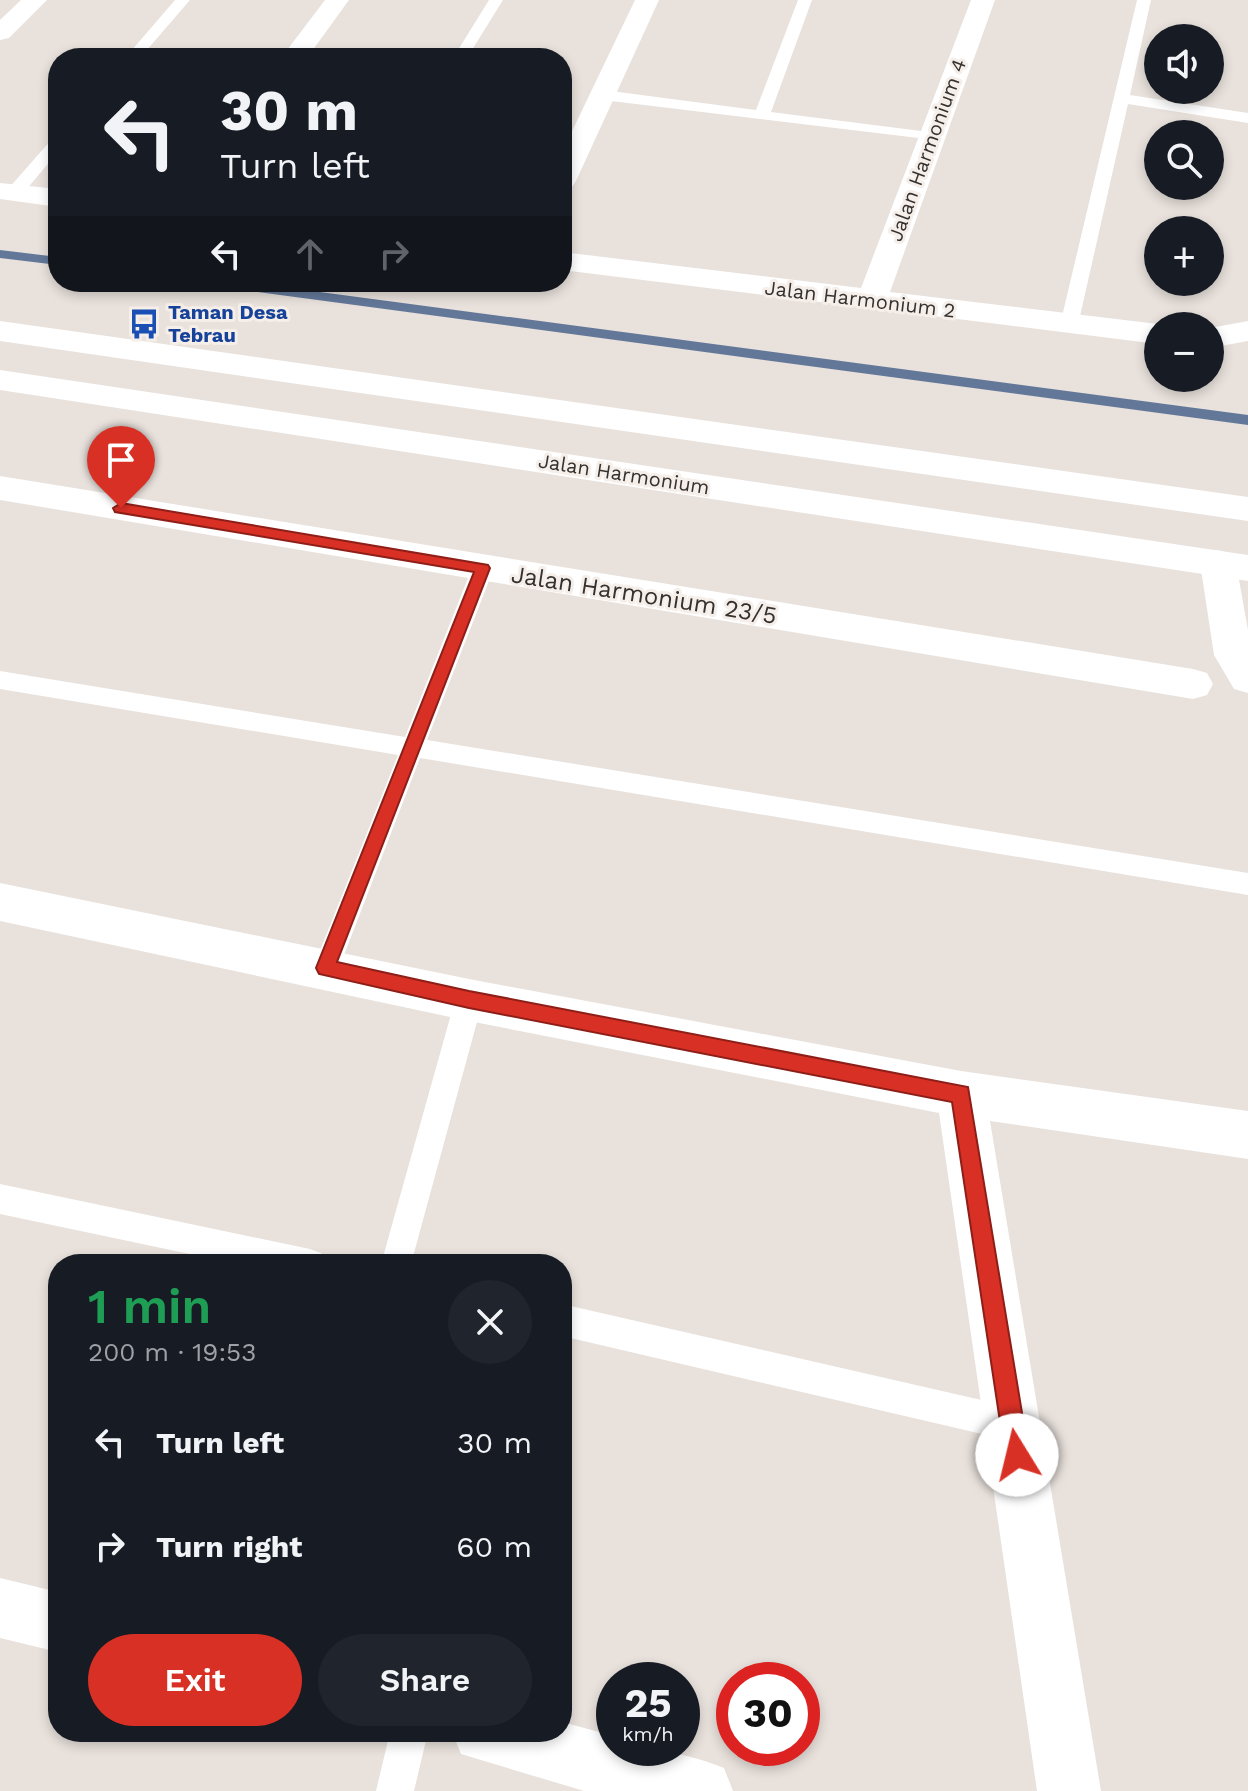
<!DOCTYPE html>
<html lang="en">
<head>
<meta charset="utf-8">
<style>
	body { margin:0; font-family:"Work Sans",sans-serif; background:#20242c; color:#f1f3f6; height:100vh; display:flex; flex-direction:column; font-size:30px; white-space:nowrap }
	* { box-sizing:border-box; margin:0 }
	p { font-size:26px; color:#9ea1a6 }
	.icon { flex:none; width:44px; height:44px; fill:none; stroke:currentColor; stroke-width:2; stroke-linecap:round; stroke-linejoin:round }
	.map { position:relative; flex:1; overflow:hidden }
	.panel { position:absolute; left:48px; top:1254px; width:524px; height:488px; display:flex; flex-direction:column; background:#171b24; border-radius:32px; box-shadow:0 4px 12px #0003 }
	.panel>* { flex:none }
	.hud { position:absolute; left:48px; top:48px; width:524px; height:244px; border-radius:32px; box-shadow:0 4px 12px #0003; background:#171b24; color:#f1f3f6; overflow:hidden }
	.tools { position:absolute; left:1144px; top:24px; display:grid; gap:16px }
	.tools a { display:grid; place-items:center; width:80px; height:80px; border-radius:50%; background:#171b24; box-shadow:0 4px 12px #0003; font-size:40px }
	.speed { position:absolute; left:596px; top:1662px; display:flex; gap:16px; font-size:40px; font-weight:700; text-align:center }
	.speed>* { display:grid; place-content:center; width:104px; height:104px; border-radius:50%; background:#171b24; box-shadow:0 4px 12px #0003; line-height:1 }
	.speed small { font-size:20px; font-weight:400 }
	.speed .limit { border:12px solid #d22; background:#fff; color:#111 }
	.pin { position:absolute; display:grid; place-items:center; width:68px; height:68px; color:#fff; margin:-82px -34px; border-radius:50% 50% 50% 0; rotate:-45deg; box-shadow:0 0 8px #0007 }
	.pin .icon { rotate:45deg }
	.me { position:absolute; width:88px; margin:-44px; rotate:351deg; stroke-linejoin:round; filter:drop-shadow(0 0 6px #0008) }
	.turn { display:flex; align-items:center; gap:28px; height:168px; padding:0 40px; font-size:36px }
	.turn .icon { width:104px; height:104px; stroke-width:2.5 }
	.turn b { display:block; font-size:56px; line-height:68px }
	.lanes { display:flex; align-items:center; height:76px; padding:0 40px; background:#0003; justify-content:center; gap:40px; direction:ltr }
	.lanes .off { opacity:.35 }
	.round { display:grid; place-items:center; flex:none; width:84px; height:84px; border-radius:42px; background:#20242c }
	.summary { display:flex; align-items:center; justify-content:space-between; height:136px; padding:0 40px }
	h1 { font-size:48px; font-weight:600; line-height:60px; color:#1e9e55 }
	.button { display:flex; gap:16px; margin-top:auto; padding:16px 40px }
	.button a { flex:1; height:92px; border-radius:48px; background:#d93025; color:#fff; font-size:32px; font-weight:600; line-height:92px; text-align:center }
	.button a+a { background:#20242c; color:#f1f3f6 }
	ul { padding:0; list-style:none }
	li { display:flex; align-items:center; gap:24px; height:104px; padding:0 40px }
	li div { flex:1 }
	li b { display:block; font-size:30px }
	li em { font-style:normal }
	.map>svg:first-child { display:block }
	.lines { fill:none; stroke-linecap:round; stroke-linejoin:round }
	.stream { fill:#637899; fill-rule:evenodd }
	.lane { fill:#fff; fill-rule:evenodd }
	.street { fill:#fff; fill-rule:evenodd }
	.secondary { fill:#fff; fill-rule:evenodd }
	.route { fill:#d93025; stroke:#8d1f18; stroke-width:2 }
	.labels { text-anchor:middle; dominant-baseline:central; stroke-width:6; stroke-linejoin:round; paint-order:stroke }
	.far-street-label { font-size:20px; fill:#34312f; stroke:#f5eee9 }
	.far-transit-label { font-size:20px; font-weight:bold; fill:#164399; stroke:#f5eee9; text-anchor:start }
	.street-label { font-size:24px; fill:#34312f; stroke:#f5eee9 }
</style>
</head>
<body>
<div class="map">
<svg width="1248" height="1791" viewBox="0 0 1248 1791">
	<rect width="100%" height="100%" fill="#e8e1dc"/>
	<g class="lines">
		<path class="stream" d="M 0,250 L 58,257 L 58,265 L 0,258 Z
			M 207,282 L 245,282 L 1248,415 L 1248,425 L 214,286 Z"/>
		<path class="lane" d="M 175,0 L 190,0 L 140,58 L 125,58 Z
			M 489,0 L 503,0 L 467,58 L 453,58 Z
			M 798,0 L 812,0 L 771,112 L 929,132 L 935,134 L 935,140 L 603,100 L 595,95 L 603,90 L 756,110 Z
			M 1137,0 L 1151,0 L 1130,95 L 1248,113 L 1248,123 L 1128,104 L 1078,325 L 1069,331 L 1060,325 Z
			M 58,137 L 58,152 L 20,197 L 8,197 L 8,189 L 52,139 Z
			M 483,560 L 494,568 L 427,740 L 1248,873 L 1248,895 L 420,758 L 339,968 L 336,976 L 326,980 L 316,976 L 313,968 L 398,755 L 0,689 L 0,671 L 405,737 L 472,568 Z
			M 469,988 L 479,991 L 483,1000 L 411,1264 L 381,1264 L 455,1000 L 459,991 Z
			M 0,1184 L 310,1249 L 321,1253 L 325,1264 L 237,1264 L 0,1214 Z
			M 562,1304 L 1012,1407 L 1024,1412 L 1029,1424 L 1024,1436 L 1012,1441 L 562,1336 Z
			M 390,1732 L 428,1732 L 414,1791 L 376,1791 Z"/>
		<path class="street" d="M 21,0 L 47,0 L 9,38 L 0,40 L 0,20 Z
			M 325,0 L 349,0 L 307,58 L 281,58 Z
			M 635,0 L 659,0 L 576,181 L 572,187 L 562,189 L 562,152 Z
			M 971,0 L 995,0 L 890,292 L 1158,324 L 1164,326 L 1158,326 L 1158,344 L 562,270 L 562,252 L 861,288 Z
			M 0,183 L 58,189 L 58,207 L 0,199 Z
			M 1248,321 L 1248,341 L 1210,348 L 1210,328 Z
			M 0,476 L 1193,669 L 1207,673 L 1213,684 L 1207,695 L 1193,699 L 0,500 Z
			M 1218,550 L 1231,554 L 1236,563 L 1248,630 L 1248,693 L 1234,689 L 1214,655 L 1200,563 L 1205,554 Z
			M 0,883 L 469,979 L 961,1071 L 1248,1111 L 1248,1159 L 990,1121 L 1101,1791 L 1037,1791 L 939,1113 L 469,1021 L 0,921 Z
			M 0,1578 L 58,1592 L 58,1652 L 0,1638 Z
			M 562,1722 L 614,1736 L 614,1748 C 654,1748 686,1753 724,1768 L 733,1791 L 584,1791 L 461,1754 L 452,1732 L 562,1732 Z"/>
		<path class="secondary" d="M 0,321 L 1248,497 L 1248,521 L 0,341 Z
			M 0,370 L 1248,555 L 1248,581 L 0,390 Z"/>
	</g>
	<path class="route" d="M 121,503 L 488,565 L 490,568 L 337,962 L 469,991 L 968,1087 L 1029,1455 L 1025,1463 L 1017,1466 L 1009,1463 L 1005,1455 L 952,1102 L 469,1008 L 319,974 L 316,968 L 474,572 L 115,512 L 113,508 Z"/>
	<defs>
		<g id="bus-bare" transform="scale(2.4)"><path d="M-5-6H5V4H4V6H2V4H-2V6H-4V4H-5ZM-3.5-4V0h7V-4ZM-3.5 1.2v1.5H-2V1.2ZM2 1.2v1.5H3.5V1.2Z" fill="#1a4fb4" stroke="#f5eee9" stroke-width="2.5" paint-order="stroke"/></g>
	</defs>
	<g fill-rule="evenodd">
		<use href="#bus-bare" x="144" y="324"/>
	</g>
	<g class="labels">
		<g class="far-street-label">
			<text transform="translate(927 150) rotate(-70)">Jalan Harmonium 4</text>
			<text transform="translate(860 299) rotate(7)">Jalan Harmonium 2</text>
			<text transform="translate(624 474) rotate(9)">Jalan Harmonium</text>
		</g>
		<g class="far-transit-label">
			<text x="168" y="312">Taman Desa<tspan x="168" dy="23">Tebrau</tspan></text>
		</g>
		<g class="street-label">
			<text transform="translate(644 595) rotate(9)">Jalan Harmonium 23/5</text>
		</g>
	</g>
</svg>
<div class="tools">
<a><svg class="icon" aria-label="sound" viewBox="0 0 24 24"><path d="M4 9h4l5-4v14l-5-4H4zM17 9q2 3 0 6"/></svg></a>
<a><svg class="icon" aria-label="search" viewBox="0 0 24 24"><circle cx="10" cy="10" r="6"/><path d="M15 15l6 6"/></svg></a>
<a>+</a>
<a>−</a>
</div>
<div class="speed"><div>25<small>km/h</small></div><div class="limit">30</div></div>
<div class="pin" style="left:121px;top:508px;background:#d93025"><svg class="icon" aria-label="arrive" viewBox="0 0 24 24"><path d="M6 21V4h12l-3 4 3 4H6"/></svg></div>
<svg class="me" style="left:1017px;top:1455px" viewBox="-20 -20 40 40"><circle r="19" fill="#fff"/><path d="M0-13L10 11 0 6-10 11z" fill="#d93025"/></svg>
<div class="hud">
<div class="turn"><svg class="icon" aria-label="left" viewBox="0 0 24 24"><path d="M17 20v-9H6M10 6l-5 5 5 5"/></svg><div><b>30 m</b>Turn left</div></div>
<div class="lanes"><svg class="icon" aria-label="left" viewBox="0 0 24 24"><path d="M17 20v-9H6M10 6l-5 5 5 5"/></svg><svg class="icon off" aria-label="ahead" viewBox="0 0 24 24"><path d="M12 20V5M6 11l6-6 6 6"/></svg><svg class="icon off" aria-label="right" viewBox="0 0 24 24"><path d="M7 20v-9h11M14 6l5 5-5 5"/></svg></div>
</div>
<section class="panel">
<div class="summary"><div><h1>1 min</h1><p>200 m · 19:53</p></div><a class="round"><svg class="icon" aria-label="close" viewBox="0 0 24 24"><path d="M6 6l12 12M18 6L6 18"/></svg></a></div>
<ul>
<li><svg class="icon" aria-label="left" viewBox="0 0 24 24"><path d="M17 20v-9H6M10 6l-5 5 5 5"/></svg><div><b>Turn left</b></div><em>30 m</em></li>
<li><svg class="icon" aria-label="right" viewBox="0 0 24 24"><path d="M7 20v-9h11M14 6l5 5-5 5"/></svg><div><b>Turn right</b></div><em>60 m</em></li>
</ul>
<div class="button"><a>Exit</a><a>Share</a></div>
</section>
</div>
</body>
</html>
